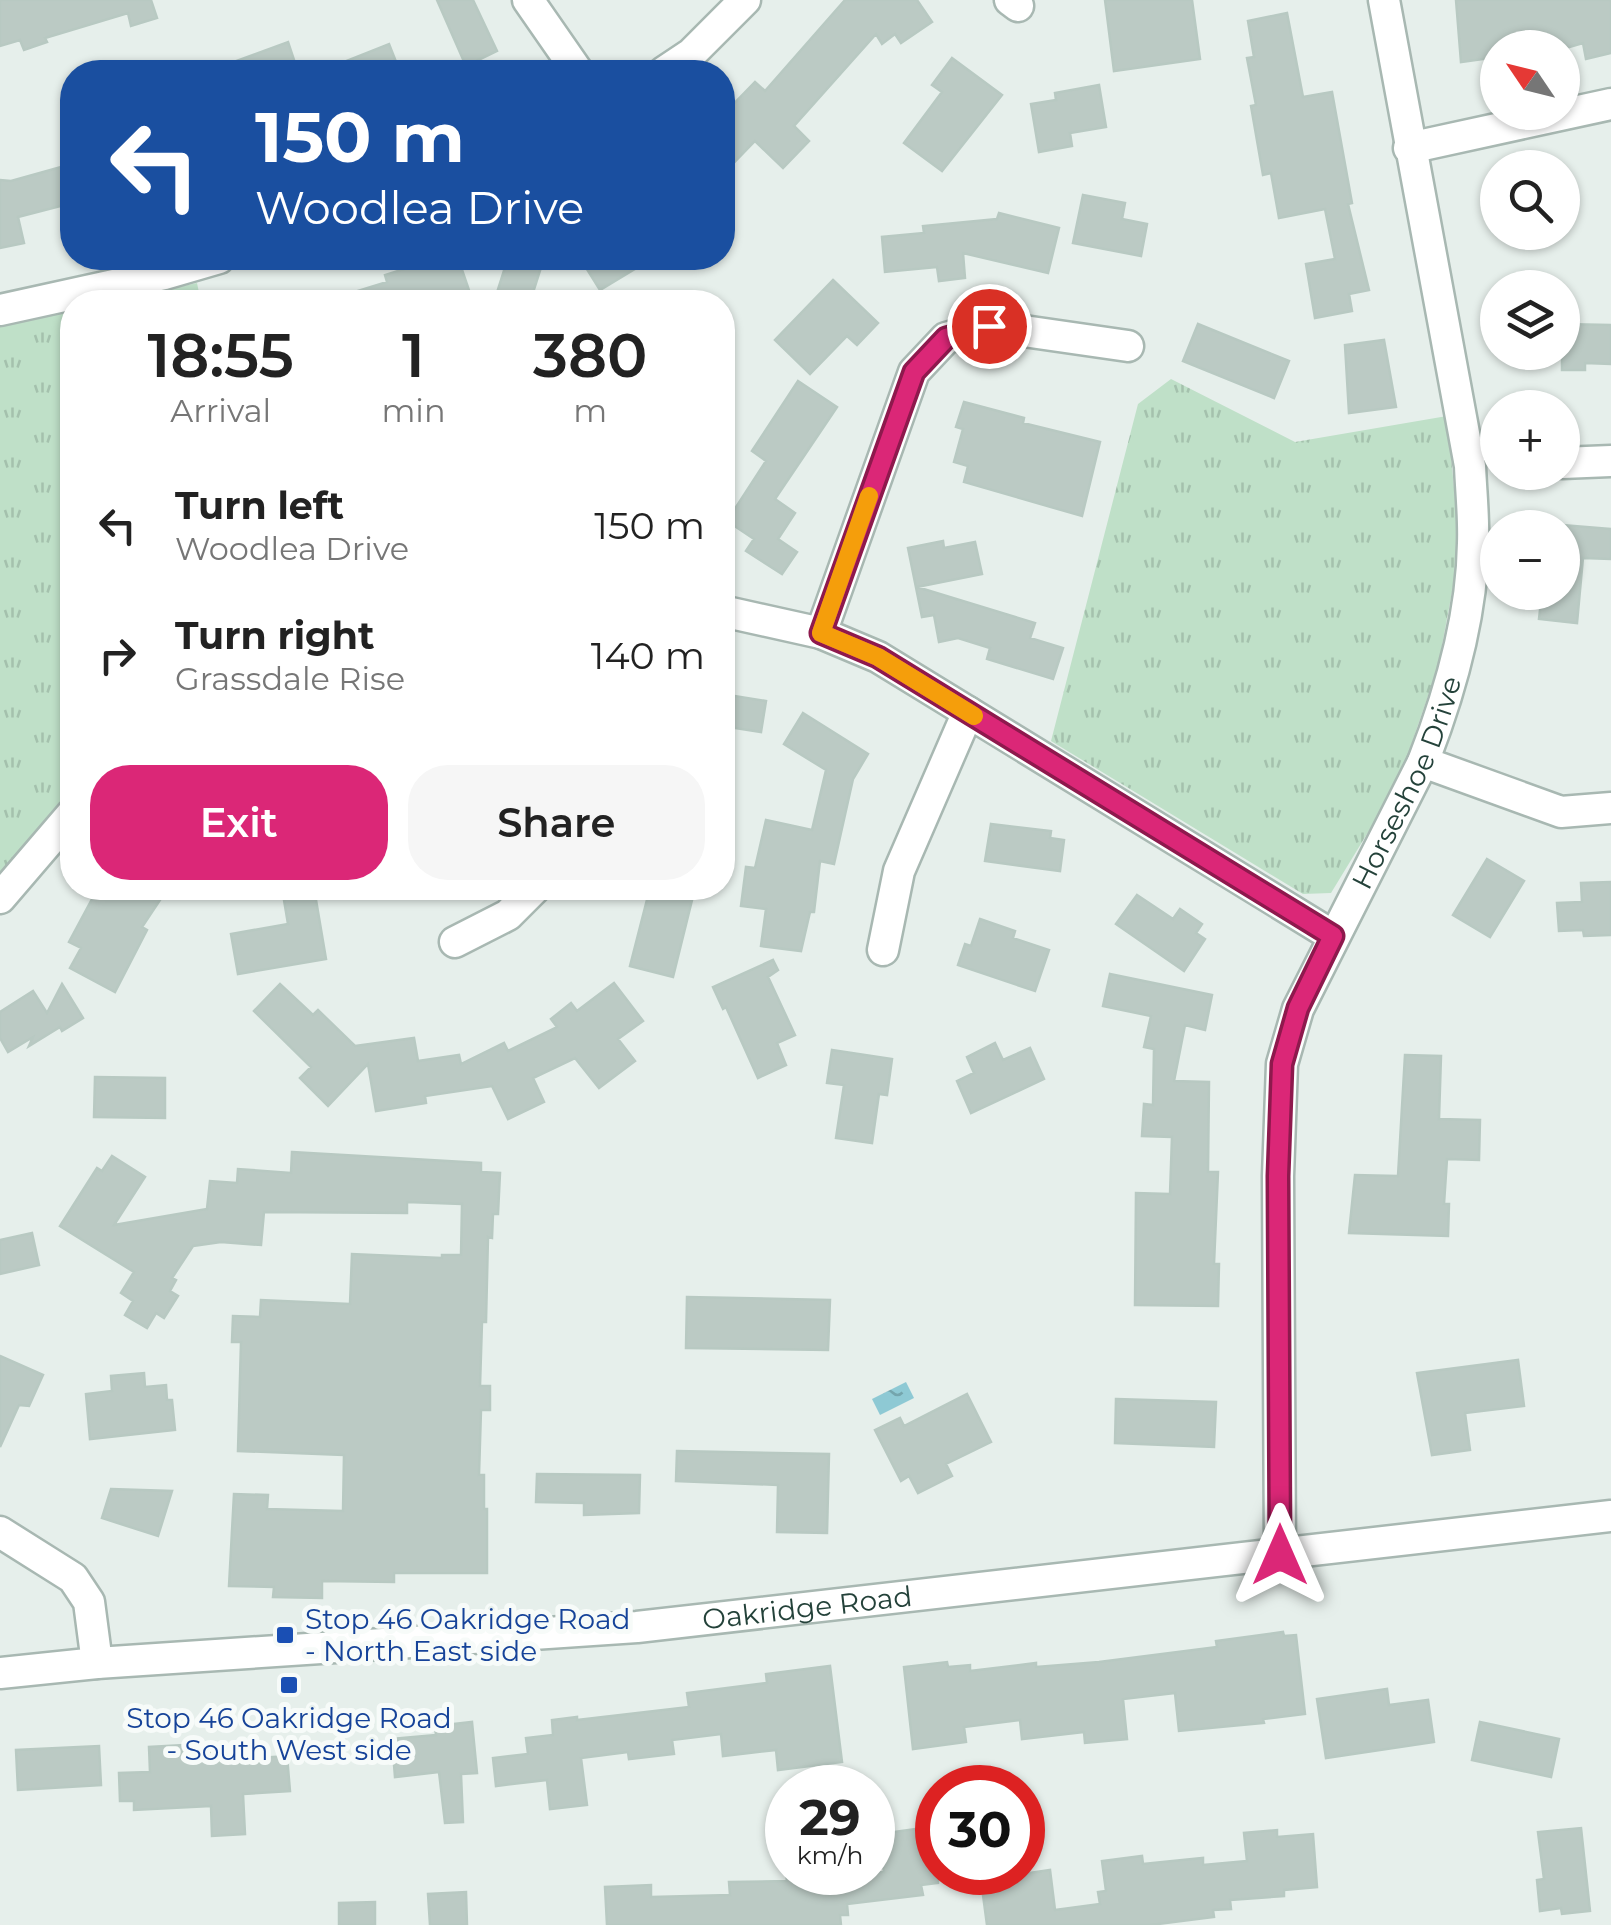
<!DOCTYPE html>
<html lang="en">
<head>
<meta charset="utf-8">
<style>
	body { margin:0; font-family:Montserrat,sans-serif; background:#f6f6f6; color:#222; height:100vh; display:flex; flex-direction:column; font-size:38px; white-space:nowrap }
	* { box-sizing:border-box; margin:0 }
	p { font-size:32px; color:#767676 }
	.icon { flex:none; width:55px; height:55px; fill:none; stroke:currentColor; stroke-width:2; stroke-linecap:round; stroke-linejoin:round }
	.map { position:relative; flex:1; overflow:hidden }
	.sheet { position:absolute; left:60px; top:290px; width:675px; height:610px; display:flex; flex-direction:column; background:#fff; border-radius:40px; box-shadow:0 2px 8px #0004 }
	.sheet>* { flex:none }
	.hud { position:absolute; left:60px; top:60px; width:675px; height:210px; border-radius:40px; box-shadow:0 2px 8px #0004; background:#1a4fa0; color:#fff; overflow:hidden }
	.needle { width:65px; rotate:305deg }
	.fabs { position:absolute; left:1480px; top:30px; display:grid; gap:20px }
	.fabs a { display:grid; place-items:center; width:100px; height:100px; border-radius:50%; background:#fff; box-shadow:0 2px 8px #0004; font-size:50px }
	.speed { position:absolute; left:765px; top:1765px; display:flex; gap:20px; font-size:50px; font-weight:700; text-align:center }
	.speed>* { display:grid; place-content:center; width:130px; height:130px; border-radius:50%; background:#fff; box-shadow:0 2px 8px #0004; line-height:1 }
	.speed small { font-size:25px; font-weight:400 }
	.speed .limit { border:15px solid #d22; background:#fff; color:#111 }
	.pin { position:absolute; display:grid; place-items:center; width:85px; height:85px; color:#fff; margin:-42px; border:5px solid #fff; border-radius:50%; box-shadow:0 2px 10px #0007 }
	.me { position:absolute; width:110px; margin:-55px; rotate:0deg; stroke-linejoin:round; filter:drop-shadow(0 0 8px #0008) }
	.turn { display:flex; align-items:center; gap:35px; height:210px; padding:0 30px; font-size:45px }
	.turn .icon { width:130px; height:130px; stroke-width:2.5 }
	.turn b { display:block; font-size:70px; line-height:85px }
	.eta { display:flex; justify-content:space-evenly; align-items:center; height:170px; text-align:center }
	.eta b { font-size:60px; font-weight:600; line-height:70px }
	.action { display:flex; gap:20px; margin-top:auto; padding:20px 30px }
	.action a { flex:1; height:115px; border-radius:40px; background:#db2777; color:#fff; font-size:40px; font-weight:600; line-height:115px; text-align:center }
	.action a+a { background:#f6f6f6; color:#222 }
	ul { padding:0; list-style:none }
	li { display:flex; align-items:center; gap:30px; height:130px; padding:0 30px }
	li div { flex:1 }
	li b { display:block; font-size:38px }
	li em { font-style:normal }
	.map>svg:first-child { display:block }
	.park { fill:url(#park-tufts) }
	.water { fill:url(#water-ripples) }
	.building { fill:#bbcac4; stroke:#b8c9c2; stroke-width:2.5 }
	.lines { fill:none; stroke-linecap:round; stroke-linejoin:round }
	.minor-casing { stroke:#a8b8b2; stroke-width:35 }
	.minor { stroke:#fff; stroke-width:30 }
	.route-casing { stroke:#8e194d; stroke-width:25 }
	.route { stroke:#db2777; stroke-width:18 }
	.slow { stroke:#f59e0b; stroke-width:18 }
	.transit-dot { fill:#1a4fb4; stroke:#f7fbf9; stroke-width:4 }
	.labels { text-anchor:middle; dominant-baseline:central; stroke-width:10; stroke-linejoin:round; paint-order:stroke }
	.street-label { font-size:28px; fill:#24423a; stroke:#f7fbf9 }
	.transit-label { font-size:28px; fill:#164399; stroke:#f7fbf9; text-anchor:start }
</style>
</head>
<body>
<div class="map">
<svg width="1611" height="1925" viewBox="0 0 1611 1925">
	<defs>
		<pattern id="park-tufts" width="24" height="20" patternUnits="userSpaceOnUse" patternTransform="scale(2.5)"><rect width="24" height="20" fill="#bfe0c8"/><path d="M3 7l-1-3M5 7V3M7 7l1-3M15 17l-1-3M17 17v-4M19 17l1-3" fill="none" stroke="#a4c1ad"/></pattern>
		<pattern id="water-ripples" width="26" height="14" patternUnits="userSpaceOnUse" patternTransform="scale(2.5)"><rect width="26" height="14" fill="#8ec9d4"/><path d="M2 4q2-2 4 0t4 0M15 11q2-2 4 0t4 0" fill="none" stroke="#74a5ad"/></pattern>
	</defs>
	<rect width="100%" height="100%" fill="#e6efeb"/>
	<path class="park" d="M 197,283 L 201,302 L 110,302 Z
		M 72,311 L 72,794 L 0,880 L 0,327 Z
		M 1171,379 L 1295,442 L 1447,416 L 1460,549 L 1438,667 L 1398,783 L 1331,893 L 1303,894 L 1051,741 L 1138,404 Z"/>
	<path class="water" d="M 906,1382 L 914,1398 L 880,1415 L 872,1399 Z"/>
	<path class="building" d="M 0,0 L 151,0 L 157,18 L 131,26 L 128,13 L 45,38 L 47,42 L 24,50 L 20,40 L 0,46 Z
		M 437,0 L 473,0 L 497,51 L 466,66 Z
		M 845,0 L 917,0 L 932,22 L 901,43 L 895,34 L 882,44 L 876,34 L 794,126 L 809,141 L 783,168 L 755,141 L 722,175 L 722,116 L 755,82 L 765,91 Z
		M 1105,0 L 1192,0 L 1200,59 L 1114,71 Z
		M 1456,0 L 1611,0 L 1611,53 L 1586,59 L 1583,43 L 1566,48 L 1498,48 L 1498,57 L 1461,62 Z
		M 1287,13 L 1303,97 L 1332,92 L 1352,203 L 1348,204 L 1369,290 L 1349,294 L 1352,311 L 1315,318 L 1306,264 L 1335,259 L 1325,209 L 1279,218 L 1271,173 L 1263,175 L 1251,106 L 1256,105 L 1247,58 L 1254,57 L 1248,21 Z
		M 288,42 L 298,72 L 213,72 L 212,70 Z
		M 389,44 L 400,72 L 321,72 L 321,71 Z
		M 952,58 L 1002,95 L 942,171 L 904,143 L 942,92 L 932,85 Z
		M 1099,85 L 1106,127 L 1070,133 L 1072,146 L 1039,152 L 1031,104 L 1056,100 L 1055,93 Z
		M 72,164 L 72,203 L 18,217 L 24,243 L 0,248 L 0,180 L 11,181 Z
		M 1083,195 L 1125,203 L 1122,219 L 1147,224 L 1141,256 L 1073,243 Z
		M 999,213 L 1059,228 L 1048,273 L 963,253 L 965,278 L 939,281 L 937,267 L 885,272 L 882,237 L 924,233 L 923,226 L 997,219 Z
		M 439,258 L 458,258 L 473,302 L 339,302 L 338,297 L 387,282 L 385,275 Z
		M 508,258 L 544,258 L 530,302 L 494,302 Z
		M 580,258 L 653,258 L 600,290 Z
		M 833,280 L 878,323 L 857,345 L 847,336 L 810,374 L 775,340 Z
		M 1198,324 L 1289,361 L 1274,398 L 1183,361 Z
		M 1562,324 L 1611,325 L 1611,364 L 1585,363 L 1585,370 L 1562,370 Z
		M 1384,340 L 1396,407 L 1349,413 L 1345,345 Z
		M 798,381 L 837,407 L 775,499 L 795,513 L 778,539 L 797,552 L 782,574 L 746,551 L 754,539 L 727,521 L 766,461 L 752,451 Z
		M 964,402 L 1024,418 L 1023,423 L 1100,442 L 1082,516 L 964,482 L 968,466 L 954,462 L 963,429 L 956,427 Z
		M 1562,525 L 1611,529 L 1611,559 L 1583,558 L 1577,623 L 1539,619 L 1542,592 L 1562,592 Z
		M 943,541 L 944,548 L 975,542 L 982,574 L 917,587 L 1035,623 L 1030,638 L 1063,648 L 1053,679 L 987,659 L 990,648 L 958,638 L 939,642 L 934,615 L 922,617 L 908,548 Z
		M 722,694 L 766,701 L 761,732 L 722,726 Z
		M 803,713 L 868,754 L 853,779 L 834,864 L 820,861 L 814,912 L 810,912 L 801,951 L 761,946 L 766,909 L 741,906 L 746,867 L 755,868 L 766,820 L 812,830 L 826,770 L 784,744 Z
		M 991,824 L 1051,831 L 1050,838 L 1064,840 L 1060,871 L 985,861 Z
		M 1487,859 L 1524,881 L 1490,937 L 1453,915 Z
		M 1611,882 L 1611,935 L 1584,936 L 1583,930 L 1559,931 L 1557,903 L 1582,902 L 1581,883 Z
		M 98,888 L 168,888 L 142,927 L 147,930 L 115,992 L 70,968 L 81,948 L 69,942 Z
		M 282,888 L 314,888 L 326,959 L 238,974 L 231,934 L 288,924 Z
		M 650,888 L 695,888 L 673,977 L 630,966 Z
		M 1137,895 L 1173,919 L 1180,909 L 1202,924 L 1196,933 L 1205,939 L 1184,971 L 1116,924 Z
		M 980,919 L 1015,931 L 1013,938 L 1049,950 L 1035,991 L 958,965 L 965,944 L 971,946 Z
		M 773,960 L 778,970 L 768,977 L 795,1035 L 777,1043 L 786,1065 L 758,1078 L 726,1007 L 723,1009 L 713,987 Z
		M 1110,974 L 1212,995 L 1205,1030 L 1185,1025 L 1174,1081 L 1209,1082 L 1208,1172 L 1218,1172 L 1214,1264 L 1219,1264 L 1218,1306 L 1135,1305 L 1136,1193 L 1170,1194 L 1172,1137 L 1142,1136 L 1144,1104 L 1153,1105 L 1154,1049 L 1144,1047 L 1151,1016 L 1103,1006 Z
		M 614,983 L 643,1021 L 618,1039 L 635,1061 L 599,1088 L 575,1058 L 533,1078 L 544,1102 L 508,1119 L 492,1086 L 425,1096 L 426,1103 L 376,1111 L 368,1064 L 328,1106 L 300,1078 L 311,1067 L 254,1011 L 280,984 L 313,1015 L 318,1010 L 355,1046 L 414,1038 L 418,1061 L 459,1055 L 461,1064 L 504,1043 L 508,1051 L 557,1027 L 551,1019 L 571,1003 L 577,1011 Z
		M 62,984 L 83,1018 L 62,1031 L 60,1027 L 29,1046 L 33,1037 L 8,1052 L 0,1038 L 0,1012 L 33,991 L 47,1013 Z
		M 995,1043 L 1003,1060 L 1030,1048 L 1044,1079 L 971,1113 L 957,1081 L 974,1073 L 967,1057 Z
		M 832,1050 L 892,1059 L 887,1095 L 879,1094 L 872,1143 L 836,1138 L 844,1085 L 827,1083 Z
		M 1405,1055 L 1441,1056 L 1439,1119 L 1480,1120 L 1479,1160 L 1447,1159 L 1444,1204 L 1449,1204 L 1448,1236 L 1349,1233 L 1355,1175 L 1398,1176 Z
		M 95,1077 L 165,1078 L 165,1118 L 94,1117 Z
		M 292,1152 L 481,1163 L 481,1172 L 500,1173 L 498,1214 L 493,1214 L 492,1238 L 488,1237 L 486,1322 L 482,1322 L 480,1386 L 490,1386 L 490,1410 L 481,1410 L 479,1475 L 484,1475 L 484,1509 L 487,1509 L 487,1573 L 394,1573 L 394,1582 L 322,1581 L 322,1598 L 273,1597 L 274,1587 L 229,1586 L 234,1494 L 268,1495 L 267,1509 L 343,1511 L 344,1455 L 238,1451 L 241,1342 L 232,1342 L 233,1316 L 260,1317 L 261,1300 L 350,1304 L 352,1254 L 442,1258 L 442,1255 L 461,1255 L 462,1204 L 407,1202 L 407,1213 L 264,1212 L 261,1245 L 221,1242 L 193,1246 L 172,1278 L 176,1280 L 170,1291 L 178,1296 L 164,1318 L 156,1313 L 147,1328 L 125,1315 L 133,1301 L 121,1293 L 134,1272 L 60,1226 L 97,1168 L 102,1171 L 112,1156 L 145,1177 L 114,1225 L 207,1209 L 210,1181 L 237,1183 L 238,1169 L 291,1173 Z
		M 32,1233 L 39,1265 L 0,1274 L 0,1240 Z
		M 687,1297 L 830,1300 L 828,1350 L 686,1348 Z
		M 0,1356 L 43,1375 L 29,1406 L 19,1405 L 0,1447 Z
		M 1518,1360 L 1524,1406 L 1465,1413 L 1470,1450 L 1432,1455 L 1417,1373 Z
		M 144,1373 L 145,1387 L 166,1385 L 167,1400 L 172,1400 L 175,1430 L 90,1439 L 86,1394 L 112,1391 L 111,1376 Z
		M 967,1394 L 991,1442 L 946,1464 L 952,1476 L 918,1493 L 909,1476 L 901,1481 L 875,1430 L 900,1418 L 904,1426 Z
		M 1116,1399 L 1216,1402 L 1214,1447 L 1115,1443 Z
		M 677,1451 L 829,1454 L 827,1533 L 777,1532 L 778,1485 L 676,1481 Z
		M 537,1474 L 640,1475 L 639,1513 L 584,1515 L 584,1503 L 536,1502 Z
		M 111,1489 L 172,1491 L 158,1536 L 102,1518 Z
		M 1283,1632 L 1284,1636 L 1296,1635 L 1305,1714 L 1263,1719 L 1264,1723 L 1179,1731 L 1175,1693 L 1123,1699 L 1127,1739 L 1085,1743 L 1084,1732 L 1022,1739 L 1020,1720 L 964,1727 L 966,1742 L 913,1749 L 904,1667 L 947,1662 L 948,1667 L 970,1665 L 970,1671 L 1036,1663 L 1036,1667 L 1099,1662 L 1217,1647 L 1216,1641 Z
		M 830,1666 L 842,1762 L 778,1770 L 776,1750 L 723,1756 L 721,1734 L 672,1740 L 674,1754 L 629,1759 L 628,1752 L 581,1758 L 587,1805 L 550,1809 L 547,1780 L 496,1786 L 493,1758 L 528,1754 L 526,1738 L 553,1735 L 552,1720 L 577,1717 L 577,1720 L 689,1707 L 687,1693 L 767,1683 L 766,1674 Z
		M 1387,1689 L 1389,1705 L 1428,1700 L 1434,1742 L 1326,1758 L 1317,1699 Z
		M 472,1722 L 477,1773 L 461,1774 L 463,1822 L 445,1823 L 439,1772 L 395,1777 L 392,1739 L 436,1735 L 435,1726 Z
		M 1480,1722 L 1559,1739 L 1551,1777 L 1472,1760 Z
		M 183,1745 L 183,1754 L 242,1750 L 242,1759 L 287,1756 L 290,1791 L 243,1794 L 245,1834 L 212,1836 L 211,1806 L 134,1810 L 134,1801 L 120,1801 L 119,1773 L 150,1772 L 149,1747 Z
		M 99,1746 L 101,1785 L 18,1790 L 16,1750 Z
		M 938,1826 L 938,1883 L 921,1885 L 923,1895 L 847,1904 L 848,1915 L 840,1915 L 841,1925 L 607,1925 L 605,1887 L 651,1885 L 651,1897 L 730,1895 L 729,1882 L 787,1881 L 786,1873 L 884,1872 L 879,1834 Z
		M 1581,1828 L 1590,1911 L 1562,1914 L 1561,1908 L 1540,1911 L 1537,1880 L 1544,1879 L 1538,1832 Z
		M 1277,1830 L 1277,1837 L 1313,1834 L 1317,1887 L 1284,1890 L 1284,1896 L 1230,1900 L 1231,1909 L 1213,1910 L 1214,1917 L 1150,1925 L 987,1925 L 981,1880 L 1050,1870 L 1055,1910 L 1100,1904 L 1098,1892 L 1106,1891 L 1102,1861 L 1142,1856 L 1143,1864 L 1203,1858 L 1203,1865 L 1247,1861 L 1244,1833 Z
		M 466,1892 L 467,1925 L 430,1925 L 428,1894 Z
		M 375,1902 L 375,1925 L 339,1925 L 339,1903 Z"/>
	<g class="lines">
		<g class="minor-casing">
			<g id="minor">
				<path d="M 528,0 L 578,72"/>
				<path d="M 1010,0 L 1018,6"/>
				<path d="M 664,72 L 691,54 L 745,0"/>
				<path d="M 1409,148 L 1611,104"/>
				<path d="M 0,310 L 164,274 L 219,258"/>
				<path d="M 1562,463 L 1611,461"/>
				<path d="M 722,611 L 821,633 L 878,657 L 1333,936"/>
				<path d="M 821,633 L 914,372 L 946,338 L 989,326 L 1128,346"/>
				<path d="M 1423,762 L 1561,812 L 1611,808"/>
				<path d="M 0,898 L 72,814"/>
				<path d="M 455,942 L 508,915 L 535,888"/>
				<path d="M 883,950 L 899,871 L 968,712"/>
				<path d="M 0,1532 L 73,1578 L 89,1602 L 97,1663"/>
				<path id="s1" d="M 1280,1555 L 1278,1176 L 1282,1064 L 1298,1009 L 1423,762 C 1450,693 1472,618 1473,543 C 1474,518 1471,491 1470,466 L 1384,0"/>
				<path id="s2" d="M 0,1673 L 97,1663 L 637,1627 L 1611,1516"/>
			</g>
		</g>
		<use href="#minor" class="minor"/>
	</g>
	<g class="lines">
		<g class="route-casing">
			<path id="route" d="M 989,326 L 946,338 L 914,372 L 821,633 L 878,657 L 1333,936 L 1298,1008 L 1282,1064 L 1278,1176 L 1280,1555"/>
		</g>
		<use href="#route" class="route"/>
		<path class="slow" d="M 869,496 L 821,633 L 878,657 L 974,716"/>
	</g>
	<g class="transit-dot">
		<rect x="275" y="1625" width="20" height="20" rx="5"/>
		<rect x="279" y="1675" width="20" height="20" rx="5"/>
	</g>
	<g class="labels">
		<g class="street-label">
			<text stroke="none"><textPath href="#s1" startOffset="800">Horseshoe Drive</textPath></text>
			<text stroke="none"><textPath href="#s2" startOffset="810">Oakridge Road</textPath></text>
		</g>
		<g class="transit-label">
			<text x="305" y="1619">Stop 46 Oakridge Road<tspan x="305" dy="32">- North East side</tspan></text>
			<text x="289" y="1718" text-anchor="middle">Stop 46 Oakridge Road<tspan x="289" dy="32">- South West side</tspan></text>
		</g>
	</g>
</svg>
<div class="fabs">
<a><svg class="needle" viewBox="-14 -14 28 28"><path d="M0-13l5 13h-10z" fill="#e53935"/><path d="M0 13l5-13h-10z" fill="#767676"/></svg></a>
<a><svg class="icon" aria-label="search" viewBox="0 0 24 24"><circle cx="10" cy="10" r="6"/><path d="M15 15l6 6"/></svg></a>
<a><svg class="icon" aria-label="layers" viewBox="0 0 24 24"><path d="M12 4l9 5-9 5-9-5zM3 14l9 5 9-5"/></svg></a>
<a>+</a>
<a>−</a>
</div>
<div class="speed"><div>29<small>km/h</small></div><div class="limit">30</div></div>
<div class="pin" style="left:989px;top:326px;background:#d93025"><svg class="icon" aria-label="arrive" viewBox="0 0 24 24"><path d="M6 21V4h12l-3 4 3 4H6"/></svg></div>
<svg class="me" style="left:1280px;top:1555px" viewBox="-20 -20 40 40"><path d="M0-17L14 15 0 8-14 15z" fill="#db2777" stroke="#fff" stroke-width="4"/></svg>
<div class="hud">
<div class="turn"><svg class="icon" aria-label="left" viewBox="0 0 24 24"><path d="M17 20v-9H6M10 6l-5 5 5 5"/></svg><div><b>150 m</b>Woodlea Drive</div></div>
</div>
<section class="sheet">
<div class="eta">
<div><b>18:55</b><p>Arrival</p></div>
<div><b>1</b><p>min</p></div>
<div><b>380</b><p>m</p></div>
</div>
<ul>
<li><svg class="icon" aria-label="left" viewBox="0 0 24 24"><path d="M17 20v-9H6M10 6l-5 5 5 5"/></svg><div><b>Turn left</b><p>Woodlea Drive</p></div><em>150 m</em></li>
<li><svg class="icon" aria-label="right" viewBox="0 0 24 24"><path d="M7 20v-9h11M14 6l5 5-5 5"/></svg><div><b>Turn right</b><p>Grassdale Rise</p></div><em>140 m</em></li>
</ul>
<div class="action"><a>Exit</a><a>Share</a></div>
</section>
</div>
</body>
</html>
